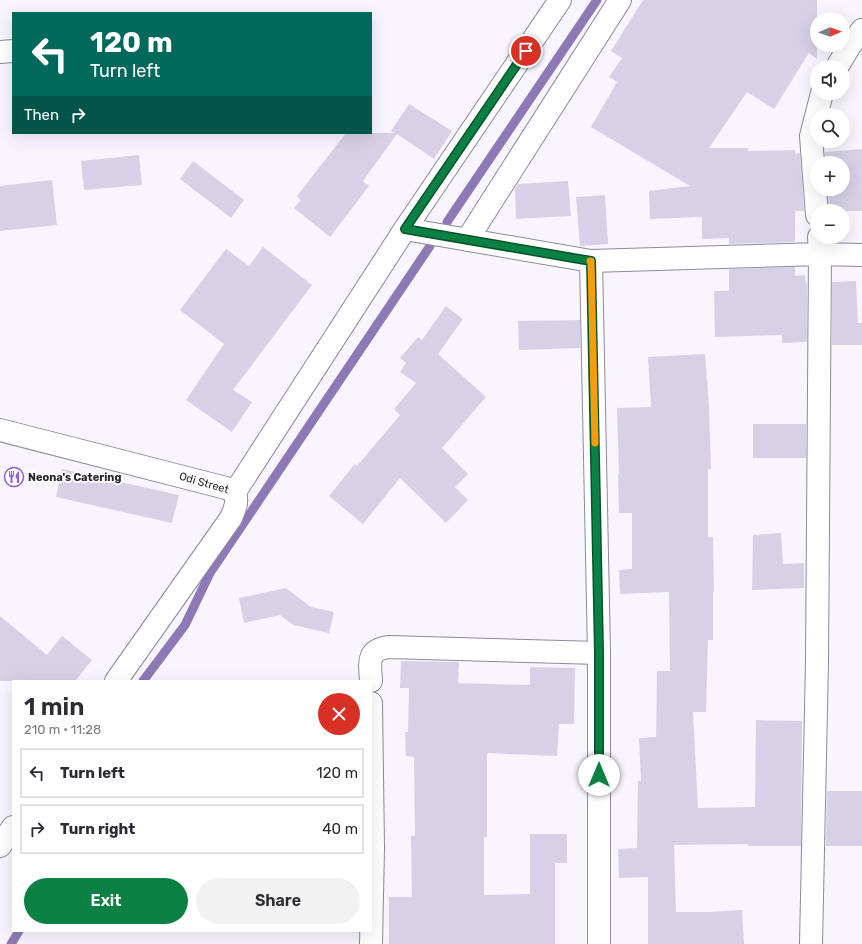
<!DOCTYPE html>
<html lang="en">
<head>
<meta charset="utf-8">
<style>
	body { margin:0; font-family:Rubik,sans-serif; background:#f2f2f3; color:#2b2b33; height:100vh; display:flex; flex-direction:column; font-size:15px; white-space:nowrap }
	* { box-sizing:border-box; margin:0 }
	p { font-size:13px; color:#7c7c81 }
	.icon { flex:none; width:22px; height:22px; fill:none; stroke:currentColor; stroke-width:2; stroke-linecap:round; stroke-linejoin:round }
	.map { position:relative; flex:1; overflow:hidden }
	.sheet { position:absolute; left:12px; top:680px; width:360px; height:252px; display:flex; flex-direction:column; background:#fff; border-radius:0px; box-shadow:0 4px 16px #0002 }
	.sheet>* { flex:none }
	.hud { position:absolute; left:12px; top:12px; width:360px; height:122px; border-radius:0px; box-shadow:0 4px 16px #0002; background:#00695c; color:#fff; overflow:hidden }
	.needle { width:26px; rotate:88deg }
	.tools { position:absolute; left:810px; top:12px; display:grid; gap:8px }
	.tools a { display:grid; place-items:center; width:40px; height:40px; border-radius:50%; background:#fff; box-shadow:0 4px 16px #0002; font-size:20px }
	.pin { position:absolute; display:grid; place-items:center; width:34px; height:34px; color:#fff; margin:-17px; border:2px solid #fff; border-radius:50%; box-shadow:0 1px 4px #0007 }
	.me { position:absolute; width:44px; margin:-22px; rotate:0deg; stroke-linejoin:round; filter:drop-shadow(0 0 3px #0008) }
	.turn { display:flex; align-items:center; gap:14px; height:84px; padding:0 12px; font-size:18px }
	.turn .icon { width:52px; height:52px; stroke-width:2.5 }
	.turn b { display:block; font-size:28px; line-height:34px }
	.then { display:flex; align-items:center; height:38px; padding:0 12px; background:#0003; gap:8px; font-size:15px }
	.round { display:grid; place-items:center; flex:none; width:42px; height:42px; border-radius:21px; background:#f2f2f3 }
	.head { display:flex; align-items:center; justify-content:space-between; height:68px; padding:0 12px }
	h1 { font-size:24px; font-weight:600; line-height:30px }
	.button { display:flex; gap:8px; margin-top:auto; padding:8px 12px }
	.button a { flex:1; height:46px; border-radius:24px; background:#0b8043; color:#fff; font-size:16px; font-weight:600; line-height:46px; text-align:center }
	.button a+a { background:#f2f2f3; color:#2b2b33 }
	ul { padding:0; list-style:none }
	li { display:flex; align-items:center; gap:12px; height:50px; margin:0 8px 6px; padding:0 4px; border:2px solid #e1e1e2; border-radius:0px }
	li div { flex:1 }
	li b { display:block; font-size:15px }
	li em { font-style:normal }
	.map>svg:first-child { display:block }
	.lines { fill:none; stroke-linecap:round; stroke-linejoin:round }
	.stream { stroke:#8e79b6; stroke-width:9 }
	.building { fill:#d7d1e8 }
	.minor-casing { stroke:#8f889e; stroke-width:24 }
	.minor { stroke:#fff; stroke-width:22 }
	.route-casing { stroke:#07532c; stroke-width:10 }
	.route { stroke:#0b8043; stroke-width:7 }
	.slow { stroke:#f59e0b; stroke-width:7 }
	.labels { text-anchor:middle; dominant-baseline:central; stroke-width:3.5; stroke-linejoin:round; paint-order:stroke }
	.poi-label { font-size:11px; font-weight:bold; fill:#26242c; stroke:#fff; text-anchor:start }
	.street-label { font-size:11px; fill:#26242c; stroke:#fff }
</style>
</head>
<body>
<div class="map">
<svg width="862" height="944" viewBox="0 0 862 944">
	<rect width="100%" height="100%" fill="#f8f5ff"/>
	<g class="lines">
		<path class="stream" d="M 447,222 L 597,0
			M 143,681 L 185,625 L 210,573 L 430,246
			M 11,944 L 19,931"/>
	</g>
	<path class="building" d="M 643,0 L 817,0 L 817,59 L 809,53 L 774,109 L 747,92 L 709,148 L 749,148 L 747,151 L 795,150 L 795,154 L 800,153 L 804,211 L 795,211 L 795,242 L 729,244 L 729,238 L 702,239 L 702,217 L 650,219 L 649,191 L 690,186 L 591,127 L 617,82 L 609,77 L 622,58 L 611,51 Z
		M 409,104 L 452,131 L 434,159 L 397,134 L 363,181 L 369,186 L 330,237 L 294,208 L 301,200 L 297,196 L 346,133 L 395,133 L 391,131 Z
		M 862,149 L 862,211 L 829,211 L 828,189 L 843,189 L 843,163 L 826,163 L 825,152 Z
		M 139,155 L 142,185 L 84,190 L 81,161 Z
		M 193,161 L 244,200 L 231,218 L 180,179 Z
		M 52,180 L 57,225 L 0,231 L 0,186 Z
		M 568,181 L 571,216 L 516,219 L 515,189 L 518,184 Z
		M 605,195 L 608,244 L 580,246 L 576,197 Z
		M 263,247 L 312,285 L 233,390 L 252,402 L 232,432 L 186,400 L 224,344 L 180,310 L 226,249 L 249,266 Z
		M 795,267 L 795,276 L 805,275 L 806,284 L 807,283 L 807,342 L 782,343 L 782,335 L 715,337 L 714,291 L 729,291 L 729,269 Z
		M 856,281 L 858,323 L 862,323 L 862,345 L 832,345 L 832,282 Z
		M 446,306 L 463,319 L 438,354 L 486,397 L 442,448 L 468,474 L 455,487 L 468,500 L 446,523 L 400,478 L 363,524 L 329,496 L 355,464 L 357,466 L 400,415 L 394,409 L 416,383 L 400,372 L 406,363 L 400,358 L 418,337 L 422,340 Z
		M 580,320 L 580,348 L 519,350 L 518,321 Z
		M 705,354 L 709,406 L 711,469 L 708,469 L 708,537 L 713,537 L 714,592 L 713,592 L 713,640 L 708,640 L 706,712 L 693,712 L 698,808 L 755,807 L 756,720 L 802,721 L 801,846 L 748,846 L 748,844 L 674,845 L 676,912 L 709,912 L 742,910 L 744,944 L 648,944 L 648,877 L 619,878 L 618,849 L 637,848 L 638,781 L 641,781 L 639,738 L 656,737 L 657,671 L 670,671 L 669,592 L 620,594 L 619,570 L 632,569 L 632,513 L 619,513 L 618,475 L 619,475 L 617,408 L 651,407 L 648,357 Z
		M 753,424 L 806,424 L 806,458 L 753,458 Z
		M 62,469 L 179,495 L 172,523 L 56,497 Z
		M 781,533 L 783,564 L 804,563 L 804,588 L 752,590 L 753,535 Z
		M 286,588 L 311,607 L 334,612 L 329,633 L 293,625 L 280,615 L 244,623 L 239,598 Z
		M 0,616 L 47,655 L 62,636 L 92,660 L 76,680 L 77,681 L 0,681 Z
		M 401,661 L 459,662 L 458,683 L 530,685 L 530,667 L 575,668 L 574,724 L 559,724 L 557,756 L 487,753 L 487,837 L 484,837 L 484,895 L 530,894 L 530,834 L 567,834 L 567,863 L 555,863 L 555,944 L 389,944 L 389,897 L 412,897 L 411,836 L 415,836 L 414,757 L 406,756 L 405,732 L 408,732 L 409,688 L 400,688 Z
		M 827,791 L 862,791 L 862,846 L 826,846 Z"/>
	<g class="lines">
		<g class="minor-casing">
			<path id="minor" d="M 0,52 L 13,51
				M 837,67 L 849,47 L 862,30
				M 817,215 L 811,136 L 822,93
				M 405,229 L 591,261 L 820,254 L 862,255
				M 467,240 L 620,0
				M 591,261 L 599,653 L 599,944
				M 0,430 L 226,488 L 235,492 C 238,503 235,508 231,518 L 116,681
				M 235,492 L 405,229 L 560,0
				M 371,681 C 370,663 366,650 389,647 L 599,653
				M 0,846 L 13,827
				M 371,944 L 373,847 L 371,703
				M 811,944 L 817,662 L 820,254 L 819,237"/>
		</g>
		<use href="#minor" class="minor"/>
	</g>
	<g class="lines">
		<g class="route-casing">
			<path id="route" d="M 526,51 L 405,229 L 591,261 L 599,653 L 599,775"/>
		</g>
		<use href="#route" class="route"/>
		<path class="slow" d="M 590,261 L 591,261 L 595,443"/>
	</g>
	<defs>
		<g id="restaurant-ring" transform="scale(1)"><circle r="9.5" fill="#fff" stroke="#8f5ed8" stroke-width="1.5"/><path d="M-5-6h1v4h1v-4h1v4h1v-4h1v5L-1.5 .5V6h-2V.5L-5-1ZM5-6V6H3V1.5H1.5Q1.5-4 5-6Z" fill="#8f5ed8"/></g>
	</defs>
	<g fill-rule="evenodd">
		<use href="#restaurant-ring" x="14" y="477"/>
	</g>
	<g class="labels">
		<g class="poi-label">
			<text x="28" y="477">Neona's Catering</text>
		</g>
		<g class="street-label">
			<text transform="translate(204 483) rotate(16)">Odi Street</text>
		</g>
	</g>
</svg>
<div class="tools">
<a><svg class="needle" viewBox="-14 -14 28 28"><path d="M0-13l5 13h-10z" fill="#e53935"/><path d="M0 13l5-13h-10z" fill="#7c7c81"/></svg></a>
<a><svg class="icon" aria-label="sound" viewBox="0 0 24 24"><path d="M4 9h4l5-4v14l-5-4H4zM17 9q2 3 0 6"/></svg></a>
<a><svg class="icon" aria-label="search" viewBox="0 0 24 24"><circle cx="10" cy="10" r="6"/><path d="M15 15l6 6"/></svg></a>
<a>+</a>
<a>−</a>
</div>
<div class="pin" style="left:526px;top:51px;background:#d93025"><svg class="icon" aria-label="arrive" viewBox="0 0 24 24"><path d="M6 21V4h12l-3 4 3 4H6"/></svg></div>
<svg class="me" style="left:599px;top:775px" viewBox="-20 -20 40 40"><circle r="19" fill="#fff"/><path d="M0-13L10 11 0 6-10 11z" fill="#0b8043"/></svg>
<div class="hud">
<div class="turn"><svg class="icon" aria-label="left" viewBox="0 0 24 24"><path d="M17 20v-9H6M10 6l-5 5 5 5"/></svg><div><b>120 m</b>Turn left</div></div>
<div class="then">Then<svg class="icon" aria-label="right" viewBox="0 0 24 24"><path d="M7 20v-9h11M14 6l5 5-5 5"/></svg></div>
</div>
<section class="sheet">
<div class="head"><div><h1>1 min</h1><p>210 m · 11:28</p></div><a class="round" style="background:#d93025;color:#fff"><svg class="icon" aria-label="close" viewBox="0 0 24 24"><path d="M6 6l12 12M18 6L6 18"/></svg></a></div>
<ul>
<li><svg class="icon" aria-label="left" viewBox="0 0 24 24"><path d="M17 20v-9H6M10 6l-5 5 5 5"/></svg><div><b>Turn left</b></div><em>120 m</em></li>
<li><svg class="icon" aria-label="right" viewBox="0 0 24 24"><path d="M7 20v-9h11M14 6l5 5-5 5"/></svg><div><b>Turn right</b></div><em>40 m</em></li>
</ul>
<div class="button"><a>Exit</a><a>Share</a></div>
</section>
</div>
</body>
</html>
